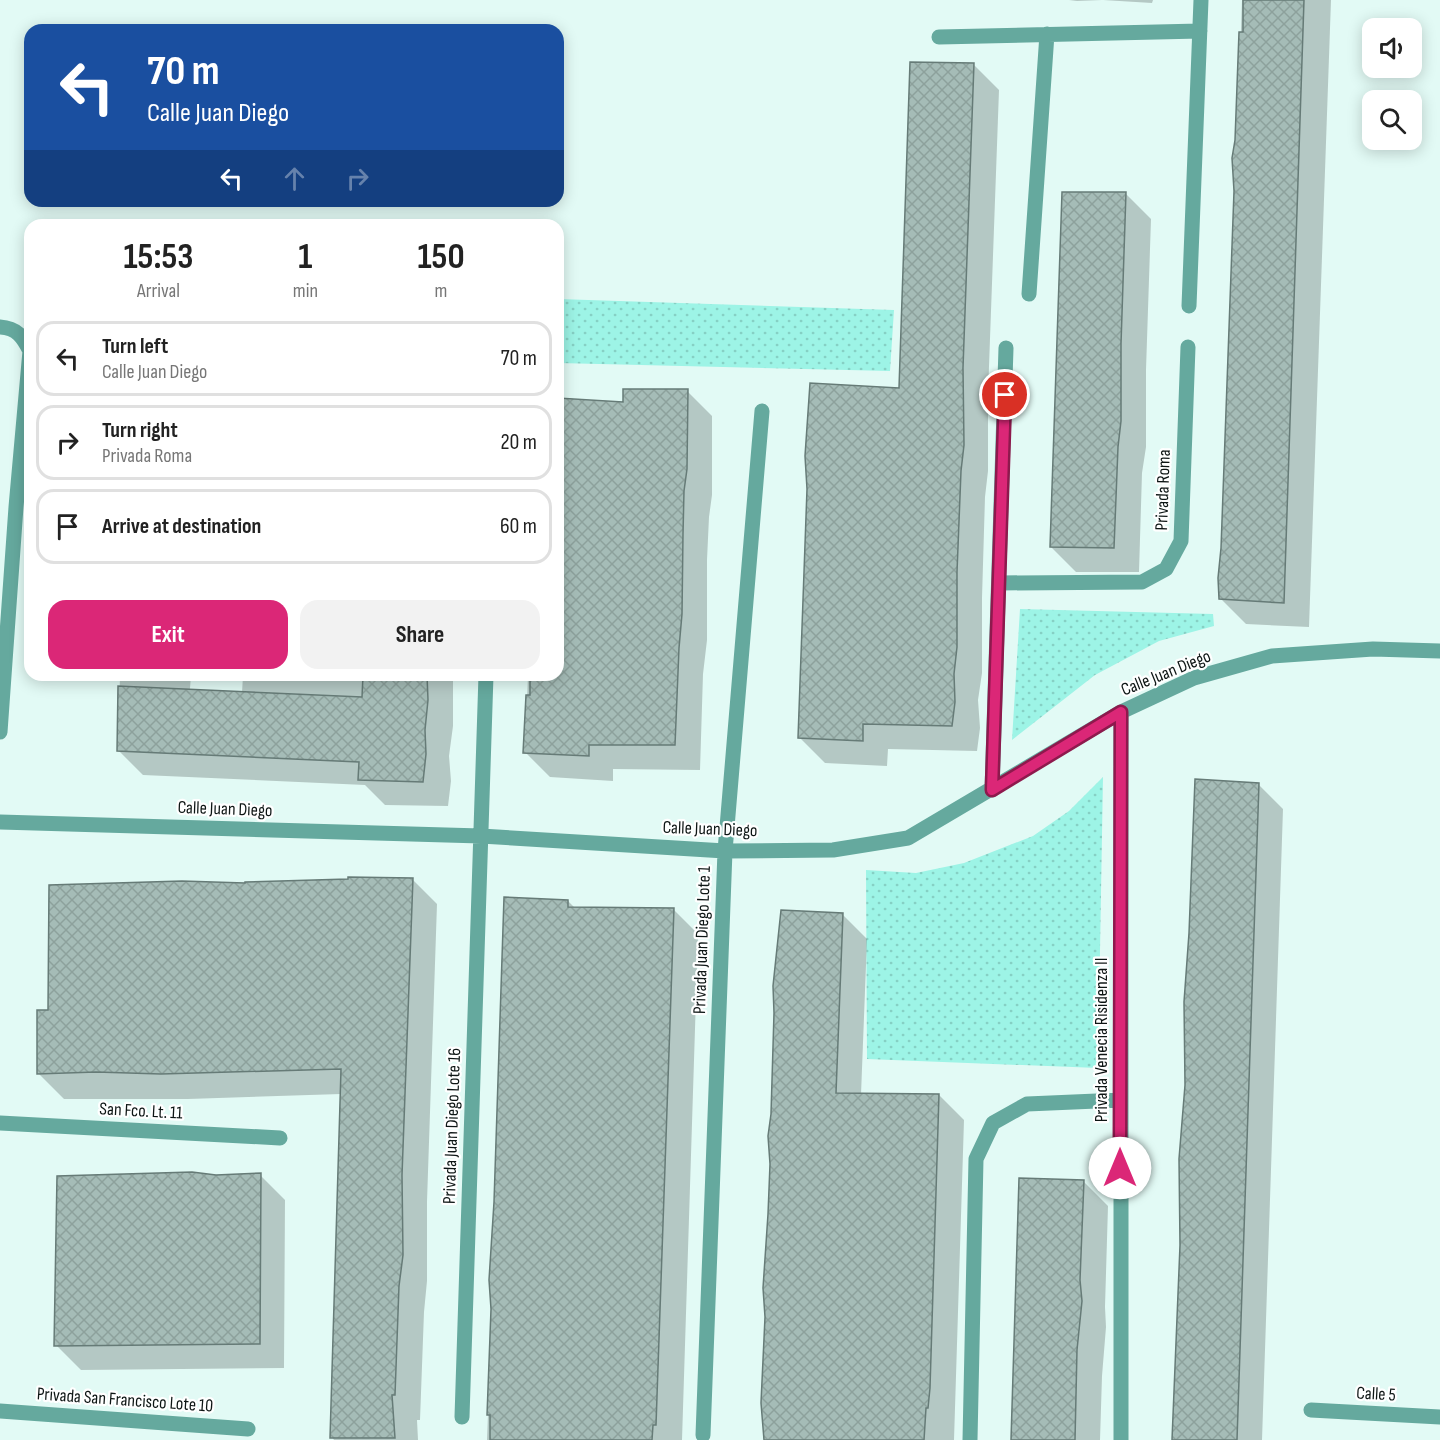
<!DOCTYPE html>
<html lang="en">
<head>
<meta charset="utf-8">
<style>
	body { margin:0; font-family:"Sofia Sans Condensed",sans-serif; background:#f2f2f2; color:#222; height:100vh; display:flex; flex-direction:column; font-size:22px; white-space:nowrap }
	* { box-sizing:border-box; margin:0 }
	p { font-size:20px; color:#767676 }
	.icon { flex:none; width:33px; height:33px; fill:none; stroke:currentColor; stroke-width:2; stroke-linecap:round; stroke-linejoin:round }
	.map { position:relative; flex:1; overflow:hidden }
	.sheet { position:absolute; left:24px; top:219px; width:540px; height:462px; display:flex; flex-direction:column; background:#fff; border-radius:18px; box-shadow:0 3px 15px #0003 }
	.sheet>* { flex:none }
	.guide { position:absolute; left:24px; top:24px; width:540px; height:183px; border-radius:18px; box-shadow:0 3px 15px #0003; background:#1a4fa0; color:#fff; overflow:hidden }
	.controls { position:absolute; left:1362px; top:18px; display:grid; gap:12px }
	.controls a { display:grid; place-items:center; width:60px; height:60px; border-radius:12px; background:#fff; box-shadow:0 3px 15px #0003; font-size:30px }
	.pin { position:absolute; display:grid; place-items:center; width:51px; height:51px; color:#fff; margin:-26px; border:3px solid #fff; border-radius:50%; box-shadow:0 2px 6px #0007 }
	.me { position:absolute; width:66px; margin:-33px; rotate:0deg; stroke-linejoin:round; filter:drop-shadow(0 0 4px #0008) }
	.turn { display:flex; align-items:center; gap:21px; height:126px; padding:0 24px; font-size:27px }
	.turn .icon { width:78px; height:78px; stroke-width:2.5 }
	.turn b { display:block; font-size:42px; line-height:51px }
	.lanes { display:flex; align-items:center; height:57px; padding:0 24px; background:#0003; justify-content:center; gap:30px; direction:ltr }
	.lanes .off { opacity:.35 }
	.eta { display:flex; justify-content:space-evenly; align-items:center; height:102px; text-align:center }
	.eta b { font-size:36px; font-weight:700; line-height:42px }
	.primary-button { display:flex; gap:12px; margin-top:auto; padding:12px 24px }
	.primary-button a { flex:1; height:69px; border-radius:18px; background:#db2777; color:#fff; font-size:24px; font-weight:700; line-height:69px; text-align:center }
	.primary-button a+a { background:#f2f2f2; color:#222 }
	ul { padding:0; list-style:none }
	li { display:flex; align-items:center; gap:18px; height:75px; margin:0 12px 9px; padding:0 12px; border:3px solid #e0e0e0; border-radius:18px }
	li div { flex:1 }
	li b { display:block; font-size:22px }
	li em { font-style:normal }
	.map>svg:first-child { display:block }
	.park { fill:url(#park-dots) }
	.shadow { fill:#0003 }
	.building { fill:url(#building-cross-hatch); stroke:#667b77; stroke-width:1.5 }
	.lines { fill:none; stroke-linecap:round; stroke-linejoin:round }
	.minor { stroke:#65a99e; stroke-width:15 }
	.route-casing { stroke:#8e194d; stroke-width:15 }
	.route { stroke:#db2777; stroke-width:10 }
	.labels { text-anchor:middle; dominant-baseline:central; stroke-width:4.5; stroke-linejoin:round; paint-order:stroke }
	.street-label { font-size:18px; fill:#0d1514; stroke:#fff }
</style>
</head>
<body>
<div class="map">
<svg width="1440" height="1440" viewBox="0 0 1440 1440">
	<defs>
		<pattern id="park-dots" width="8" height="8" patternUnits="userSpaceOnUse" patternTransform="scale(1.5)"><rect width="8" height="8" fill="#9df4e6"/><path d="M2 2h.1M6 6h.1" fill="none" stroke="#86d0c4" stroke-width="1.8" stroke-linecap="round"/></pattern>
		<pattern id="building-cross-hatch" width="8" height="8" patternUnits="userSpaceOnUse" patternTransform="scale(1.5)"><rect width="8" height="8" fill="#a5bcb7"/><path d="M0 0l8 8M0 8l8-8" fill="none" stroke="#8da19c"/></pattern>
	</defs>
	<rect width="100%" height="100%" fill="#e2faf5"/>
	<path class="park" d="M 558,299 L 894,310 L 890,371 L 558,363 Z
		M 1020,609 L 1213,614 L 1214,626 L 1159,641 L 1095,675 L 1012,740 Z
		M 1103,777 L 1098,1068 L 867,1059 L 866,870 L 916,873 L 964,863 L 1033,836 L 1069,811 Z"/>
	<path class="shadow" d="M 1069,0 L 1102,0 L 1077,1 Z
		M 1103,0 L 1153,0 L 1152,3 Z
		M 1242,0 L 1331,0 L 1309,627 L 1246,624 L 1221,599 Z
		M 973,64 L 999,90 L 988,394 L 988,471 L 985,497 L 982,598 L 982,673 L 978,700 L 980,728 L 977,751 L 888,749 L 887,766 L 825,763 L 800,738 L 901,389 Z
		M 1126,194 L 1151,219 L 1146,370 L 1146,447 L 1142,473 L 1139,572 L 1076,572 L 1051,547 Z
		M 687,391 L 712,416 L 712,495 L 709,517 L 707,560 L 707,640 L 703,674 L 700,770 L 613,769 L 613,781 L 550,777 L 525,752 L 528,675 L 558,675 L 558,400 L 624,404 Z
		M 120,675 L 191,675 L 189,702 L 242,693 L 243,675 L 453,675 L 453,726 L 449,756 L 451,781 L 448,806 L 385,805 L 365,785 L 143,775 L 118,750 Z
		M 1258,784 L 1283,809 L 1262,1440 L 1174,1440 Z
		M 412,879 L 437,904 L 427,1202 L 427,1281 L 424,1312 L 420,1420 L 417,1420 L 418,1440 L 334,1440 L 332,1437 L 341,1094 L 188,1099 L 64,1099 L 39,1074 L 49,1011 L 247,885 Z
		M 568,901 L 575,908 L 673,909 L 698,934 L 682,1440 L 487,1440 L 492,1309 Z
		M 842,914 L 867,939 L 861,1095 L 939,1095 L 964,1120 L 954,1440 L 764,1440 Z
		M 260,1175 L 285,1200 L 284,1368 L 81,1370 L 56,1345 Z
		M 1083,1181 L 1108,1206 L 1105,1307 L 1106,1327 L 1102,1376 L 1100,1440 L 1012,1440 Z"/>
	<path class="building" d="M 1243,0 L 1304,0 L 1284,603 L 1219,599 L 1218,578 L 1221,548 L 1234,191 L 1232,158 L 1235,140 L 1239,32 L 1243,32 Z
		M 910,62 L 974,63 L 963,368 L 964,445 L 961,471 L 957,572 L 957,647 L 954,674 L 955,702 L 952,726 L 863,724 L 863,741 L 798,738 L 807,489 L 805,456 L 810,383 L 899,388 Z
		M 1062,192 L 1126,192 L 1121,344 L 1121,421 L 1118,447 L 1114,548 L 1050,547 Z
		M 623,389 L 688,389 L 687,469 L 684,491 L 683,534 L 682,614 L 679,648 L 675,745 L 589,745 L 589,756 L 523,753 L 526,695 L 530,695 L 530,675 L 558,675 L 558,398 L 623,402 Z
		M 363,675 L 427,675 L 428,700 L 425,730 L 426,754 L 423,782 L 358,780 L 359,762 L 117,751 L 118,686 L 362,697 Z
		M 1195,779 L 1259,783 L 1237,1440 L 1172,1440 L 1180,1245 L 1179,1159 L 1185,1085 L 1184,1002 L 1189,933 Z
		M 348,877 L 413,878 L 402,1175 L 403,1255 L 399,1286 L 395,1395 L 392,1395 L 395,1438 L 330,1438 L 341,1069 L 161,1074 L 96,1072 L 37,1074 L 37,1010 L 48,1010 L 49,885 L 182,881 L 245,883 L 245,882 L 348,879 Z
		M 504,897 L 568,900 L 568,907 L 674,908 L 656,1425 L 653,1425 L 652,1440 L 490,1440 L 490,1415 L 487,1415 L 491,1309 L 489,1280 L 494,1202 Z
		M 781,910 L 843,913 L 836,1093 L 939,1094 L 930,1388 L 928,1408 L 926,1408 L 924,1440 L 764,1440 L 761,1403 L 765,1317 L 763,1288 L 768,1214 L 770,1164 L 768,1136 L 771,1114 L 774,1013 L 773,986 Z
		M 192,1172 L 216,1175 L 261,1173 L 260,1344 L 54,1346 L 57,1176 Z
		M 1019,1178 L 1084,1180 L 1080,1280 L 1082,1301 L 1077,1350 L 1075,1440 L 1011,1440 Z"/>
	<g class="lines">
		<path class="minor" d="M 939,37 L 1200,31
			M 1029,294 L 1047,34
			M 1189,306 L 1201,0
			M 0,327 C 17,328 23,337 30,351 L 16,507 L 0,732
			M 1000,583 L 1142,582 L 1166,569 L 1181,541 L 1188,347
			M 1121,712 L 1121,1440
			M 992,790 L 1006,348
			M 0,822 L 481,836 L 725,851 L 833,850 L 908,838 L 1121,712 L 1194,678 L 1272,656 L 1373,649 L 1440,651
			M 0,1123 L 280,1138
			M 1311,1410 L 1440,1417
			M 0,1411 L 248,1429
			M 462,1417 L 486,675
			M 703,1435 L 725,851 L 762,411
			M 970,1440 L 976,1159 L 993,1123 L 1027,1104 L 1120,1100"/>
	</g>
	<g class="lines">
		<g class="route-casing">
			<path id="route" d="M 1005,395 L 992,790 L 1121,712 L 1120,1168"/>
		</g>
		<use href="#route" class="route"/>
	</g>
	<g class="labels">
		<g class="street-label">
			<text transform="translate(1163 490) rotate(-88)">Privada Roma</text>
			<text transform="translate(1166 673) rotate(-22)">Calle Juan Diego</text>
			<text transform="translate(225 809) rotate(2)">Calle Juan Diego</text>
			<text transform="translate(710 829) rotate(2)">Calle Juan Diego</text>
			<text transform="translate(702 940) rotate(-88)">Privada Juan Diego Lote 1</text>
			<text transform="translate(1101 1040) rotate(-90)">Privada Venecia Risidenza II</text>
			<text transform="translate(141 1111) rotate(3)">San Fco. Lt. 11</text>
			<text transform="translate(452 1126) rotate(-88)">Privada Juan Diego Lote 16</text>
			<text transform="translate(1376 1394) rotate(3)">Calle 5</text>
			<text transform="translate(125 1400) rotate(4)">Privada San Francisco Lote 10</text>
		</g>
	</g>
</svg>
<div class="controls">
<a><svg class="icon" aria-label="sound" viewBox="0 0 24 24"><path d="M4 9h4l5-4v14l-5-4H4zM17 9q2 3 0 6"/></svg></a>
<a><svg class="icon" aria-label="search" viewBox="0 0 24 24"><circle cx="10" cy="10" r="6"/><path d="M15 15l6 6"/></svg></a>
</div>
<div class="pin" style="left:1005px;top:395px;background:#d93025"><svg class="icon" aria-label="arrive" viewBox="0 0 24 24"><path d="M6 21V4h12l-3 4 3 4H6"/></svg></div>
<svg class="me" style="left:1120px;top:1168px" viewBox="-20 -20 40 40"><circle r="19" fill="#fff"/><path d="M0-13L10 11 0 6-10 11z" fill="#db2777"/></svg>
<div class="guide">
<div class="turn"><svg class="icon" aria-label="left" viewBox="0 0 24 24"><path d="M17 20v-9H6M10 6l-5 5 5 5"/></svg><div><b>70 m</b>Calle Juan Diego</div></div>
<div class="lanes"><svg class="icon" aria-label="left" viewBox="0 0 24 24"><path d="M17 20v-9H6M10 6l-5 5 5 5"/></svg><svg class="icon off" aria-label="ahead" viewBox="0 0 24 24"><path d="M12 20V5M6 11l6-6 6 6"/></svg><svg class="icon off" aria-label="right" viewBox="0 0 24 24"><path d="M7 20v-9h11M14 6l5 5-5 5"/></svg></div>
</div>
<section class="sheet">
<div class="eta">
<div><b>15:53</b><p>Arrival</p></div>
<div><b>1</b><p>min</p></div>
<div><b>150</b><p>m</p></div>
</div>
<ul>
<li><svg class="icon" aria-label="left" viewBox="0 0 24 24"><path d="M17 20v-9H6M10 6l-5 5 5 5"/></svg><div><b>Turn left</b><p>Calle Juan Diego</p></div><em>70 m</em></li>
<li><svg class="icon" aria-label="right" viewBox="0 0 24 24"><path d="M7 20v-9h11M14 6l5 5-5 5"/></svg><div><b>Turn right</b><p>Privada Roma</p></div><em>20 m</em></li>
<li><svg class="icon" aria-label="arrive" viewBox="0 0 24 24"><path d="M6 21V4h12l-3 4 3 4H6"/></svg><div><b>Arrive at destination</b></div><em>60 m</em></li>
</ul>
<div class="primary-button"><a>Exit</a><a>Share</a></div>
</section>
</div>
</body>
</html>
